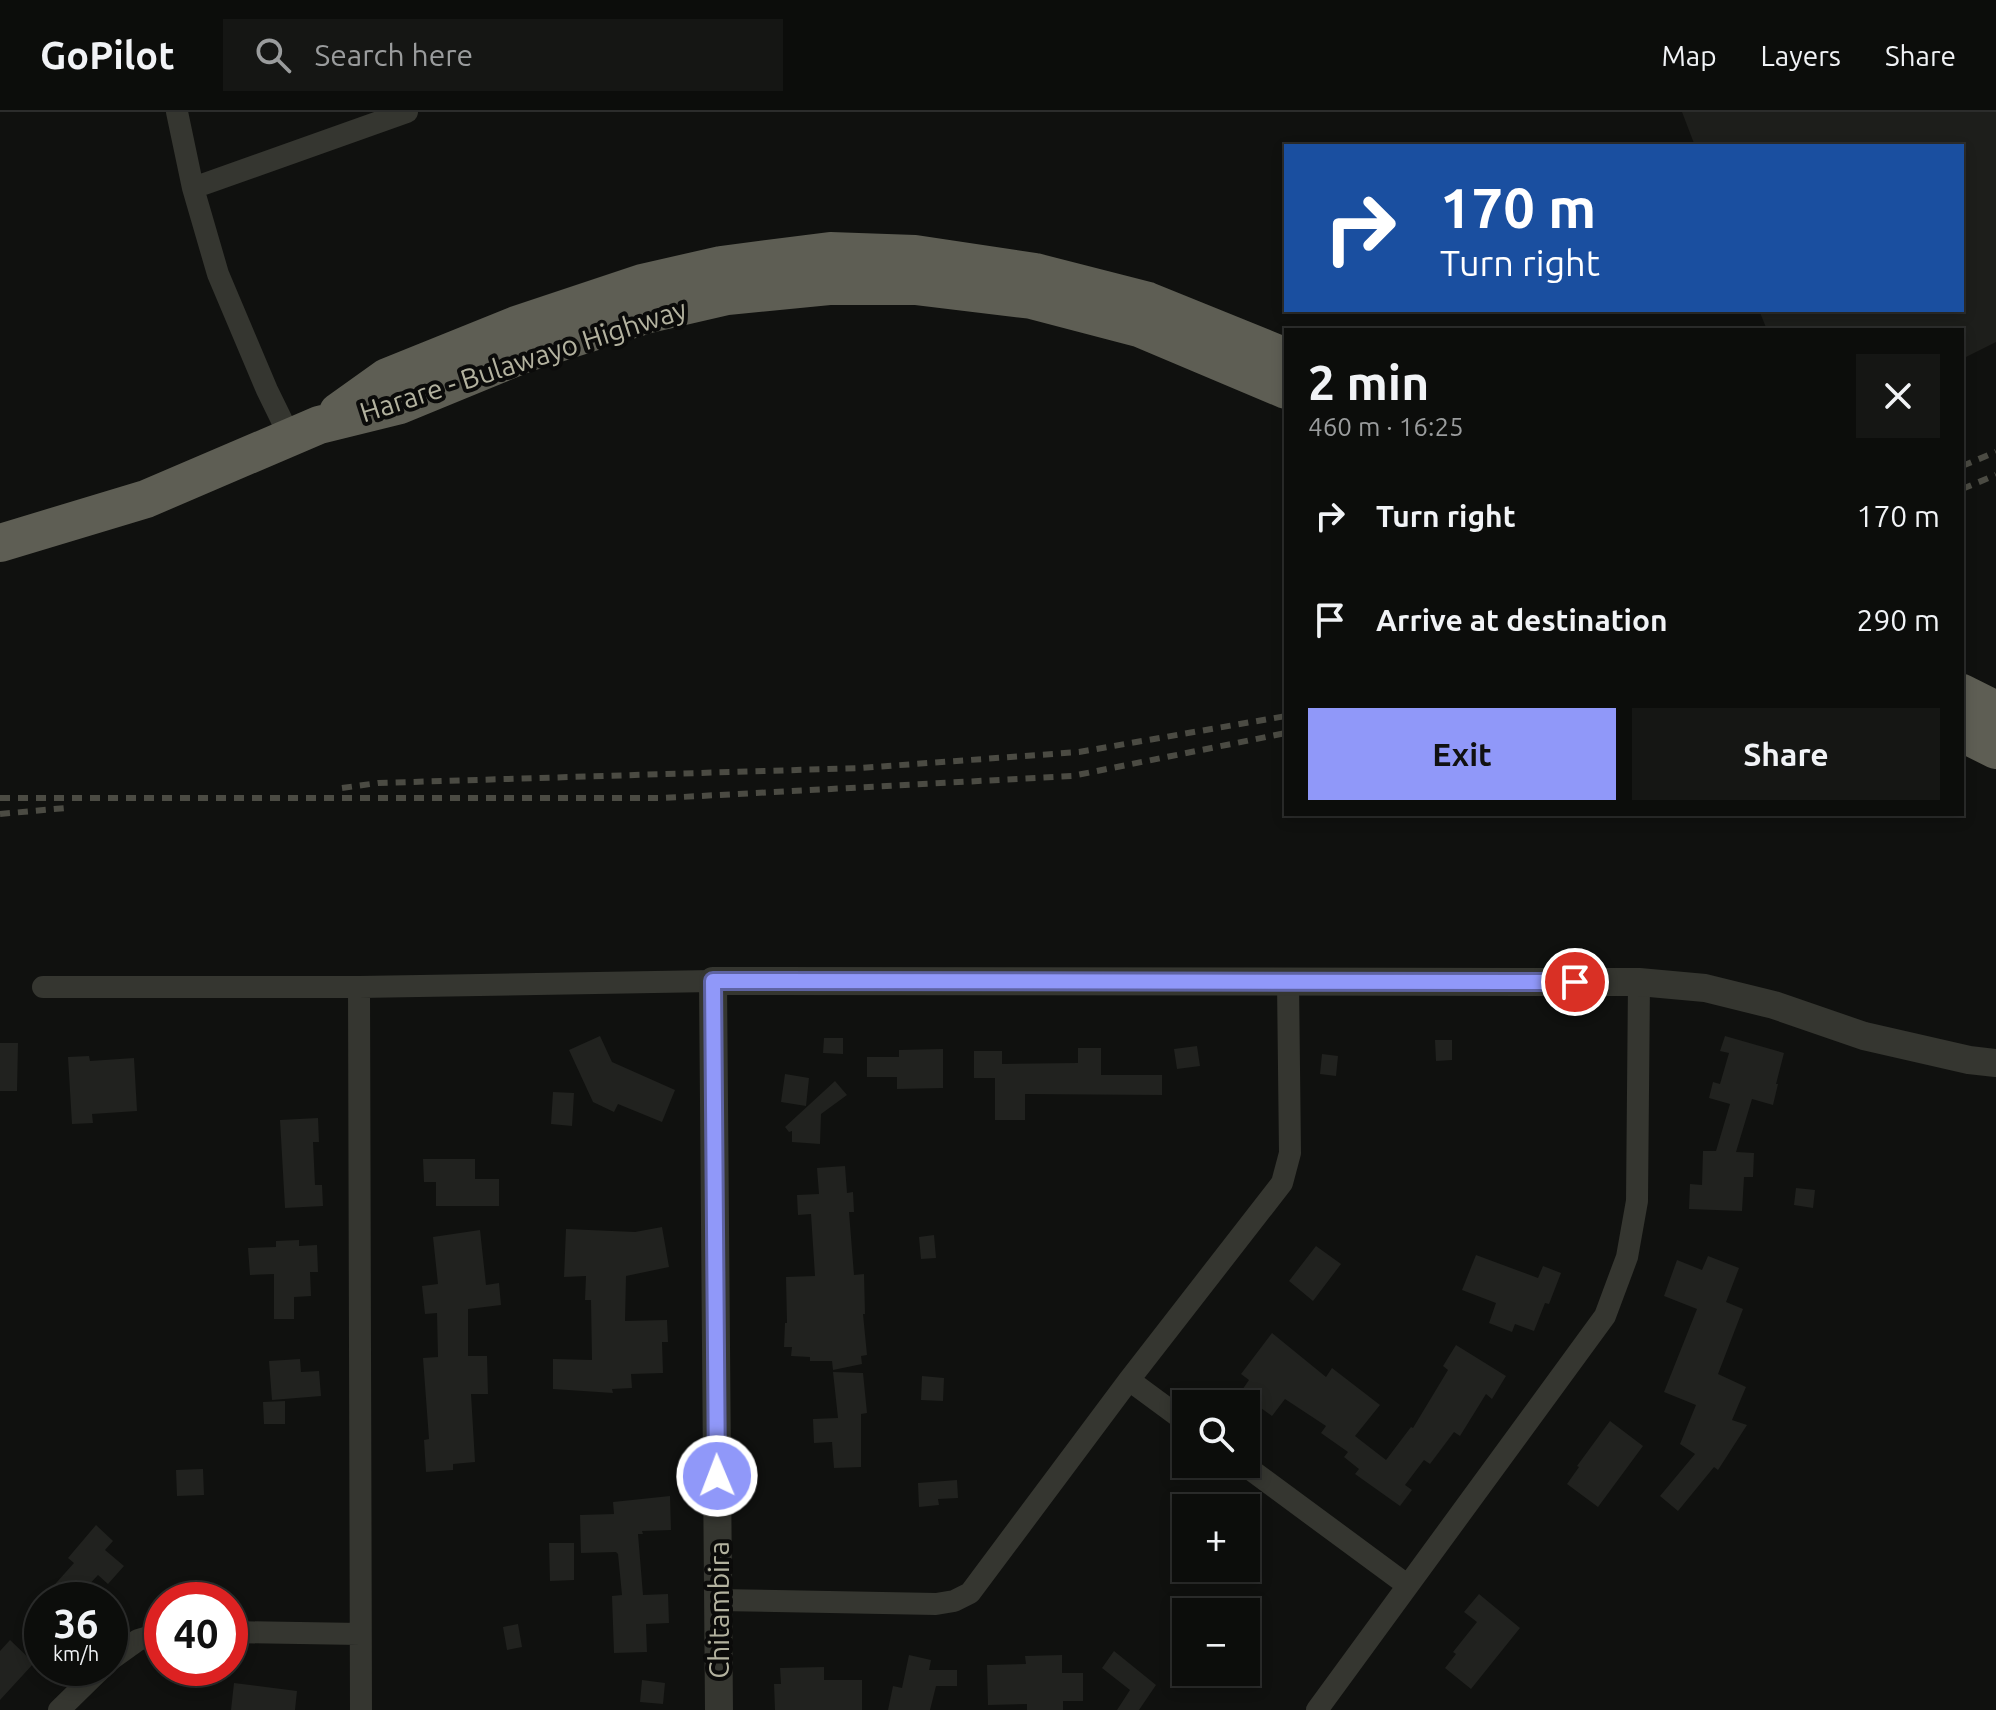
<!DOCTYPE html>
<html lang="en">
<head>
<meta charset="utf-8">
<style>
	body { margin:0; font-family:Ubuntu,sans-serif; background:#151614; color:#f1f3f6; height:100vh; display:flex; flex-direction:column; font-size:30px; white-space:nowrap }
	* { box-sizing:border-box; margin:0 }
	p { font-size:26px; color:#9a9c9d }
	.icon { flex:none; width:44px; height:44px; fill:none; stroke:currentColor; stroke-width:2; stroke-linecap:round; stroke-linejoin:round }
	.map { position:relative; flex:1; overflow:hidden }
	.side { position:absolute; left:1284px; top:216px; width:680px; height:488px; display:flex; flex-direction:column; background:#0c0d0b; border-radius:0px; box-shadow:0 4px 12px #0003,0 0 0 2px #2c2d2c }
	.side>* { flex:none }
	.guide { position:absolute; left:1284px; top:32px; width:680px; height:168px; border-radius:0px; box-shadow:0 4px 12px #0003,0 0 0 2px #2c2d2c; background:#1a4fa0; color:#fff; overflow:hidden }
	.fabs { position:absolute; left:1172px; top:1278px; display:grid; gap:16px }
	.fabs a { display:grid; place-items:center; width:88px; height:88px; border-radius:0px; background:#0c0d0b; box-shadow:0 4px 12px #0003,0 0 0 2px #2c2d2c; font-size:40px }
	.speed { position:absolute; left:24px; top:1470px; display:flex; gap:16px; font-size:40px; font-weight:700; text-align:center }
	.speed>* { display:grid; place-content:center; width:104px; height:104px; border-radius:50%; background:#0c0d0b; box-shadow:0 4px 12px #0003,0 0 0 2px #2c2d2c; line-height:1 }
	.speed small { font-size:20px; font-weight:400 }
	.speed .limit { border:12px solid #d22; background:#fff; color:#111 }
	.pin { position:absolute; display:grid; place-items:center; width:68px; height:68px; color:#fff; margin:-34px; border:4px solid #fff; border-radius:50%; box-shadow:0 2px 8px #0007 }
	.me { position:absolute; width:88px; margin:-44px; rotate:359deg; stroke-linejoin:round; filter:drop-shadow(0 0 6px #0008) }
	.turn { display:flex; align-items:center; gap:28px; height:168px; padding:0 24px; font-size:36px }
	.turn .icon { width:104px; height:104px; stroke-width:2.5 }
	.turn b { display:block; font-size:56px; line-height:68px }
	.round { display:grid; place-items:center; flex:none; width:84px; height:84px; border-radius:0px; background:#151614 }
	.overview { display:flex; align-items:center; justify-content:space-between; height:136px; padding:0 24px }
	h1 { font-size:48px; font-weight:700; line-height:60px }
	.action { display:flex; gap:16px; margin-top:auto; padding:16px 24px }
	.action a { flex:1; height:92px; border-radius:0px; background:#9098f9; color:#111; font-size:32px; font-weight:700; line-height:92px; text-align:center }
	.action a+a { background:#151614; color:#f1f3f6 }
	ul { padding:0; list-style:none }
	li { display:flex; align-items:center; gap:24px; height:104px; padding:0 24px }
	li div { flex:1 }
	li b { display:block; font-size:30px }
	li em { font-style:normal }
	header { display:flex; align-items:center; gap:48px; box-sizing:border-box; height:112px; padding:0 40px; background:#0c0d0b; border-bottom:2px solid #2c2d2c }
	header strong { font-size:38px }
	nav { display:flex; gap:44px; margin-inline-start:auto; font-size:28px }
	.search { width:560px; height:72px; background:#151614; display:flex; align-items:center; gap:20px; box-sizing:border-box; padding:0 28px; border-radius:0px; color:#9a9c9d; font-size:30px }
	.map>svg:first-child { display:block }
	.built { fill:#1d1e1b }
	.building { fill:#21221f }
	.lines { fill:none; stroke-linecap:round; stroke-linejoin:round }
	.minor { stroke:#353630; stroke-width:22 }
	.tertiary { stroke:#353630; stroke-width:28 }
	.trunk { stroke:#5e5e54; stroke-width:38 }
	.rail { stroke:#4b4b43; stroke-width:6; stroke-dasharray:10 8; stroke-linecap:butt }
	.route-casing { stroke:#5e63a2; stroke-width:20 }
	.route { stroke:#9098f9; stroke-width:14 }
	.labels { text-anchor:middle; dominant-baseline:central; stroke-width:8; stroke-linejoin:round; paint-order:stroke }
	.street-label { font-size:28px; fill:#b3b29f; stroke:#0b0b0a }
</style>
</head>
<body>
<header>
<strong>GoPilot</strong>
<div class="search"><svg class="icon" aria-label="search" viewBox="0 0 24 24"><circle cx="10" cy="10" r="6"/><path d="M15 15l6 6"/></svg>Search here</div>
<nav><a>Map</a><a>Layers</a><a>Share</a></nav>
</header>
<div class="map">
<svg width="1996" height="1598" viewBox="0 0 1996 1598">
	<rect width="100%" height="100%" fill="#10110f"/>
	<path class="built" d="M 1682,0 L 1996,0 L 1996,230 L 1962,247 L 1962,218 L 1767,218 L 1759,198 L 1962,198 L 1962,34 L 1695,34 Z"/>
	<path class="building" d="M 600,924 L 612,950 L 675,978 L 662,1010 L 618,992 L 614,1000 L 593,990 L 569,938 Z
		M 1725,924 L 1784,941 L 1776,972 L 1778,972 L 1773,993 L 1752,987 L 1736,1040 L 1754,1041 L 1753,1065 L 1744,1065 L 1742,1099 L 1689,1097 L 1690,1072 L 1702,1073 L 1703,1039 L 1716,1039 L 1730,992 L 1709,986 L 1713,970 L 1720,972 L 1729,941 L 1720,939 Z
		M 824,926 L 843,926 L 843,942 L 823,941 Z
		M 1435,928 L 1452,928 L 1452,948 L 1436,949 Z
		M 0,931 L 18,931 L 17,979 L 0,979 Z
		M 1197,934 L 1200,954 L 1177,957 L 1174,937 Z
		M 1078,936 L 1101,936 L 1101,963 L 1162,963 L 1162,983 L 1025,982 L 1025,1008 L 995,1008 L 995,966 L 974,966 L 974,939 L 1002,939 L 1002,952 L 1078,951 Z
		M 943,937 L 943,976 L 897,977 L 897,965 L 867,965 L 867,945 L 899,945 L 899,938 Z
		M 1322,942 L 1338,944 L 1336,964 L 1320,962 Z
		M 89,944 L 90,949 L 134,946 L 137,999 L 92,1002 L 93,1011 L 72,1012 L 68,945 Z
		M 785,962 L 809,966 L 806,994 L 781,990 Z
		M 835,969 L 847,983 L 821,1002 L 820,1032 L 792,1030 L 792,1019 L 789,1020 L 785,1015 Z
		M 553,980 L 574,981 L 572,1014 L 551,1012 Z
		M 318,1006 L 319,1030 L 313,1030 L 315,1073 L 322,1073 L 323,1094 L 285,1096 L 280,1008 Z
		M 423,1047 L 475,1047 L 475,1067 L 499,1067 L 499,1094 L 436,1094 L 436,1070 L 424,1070 Z
		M 845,1054 L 847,1081 L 853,1080 L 854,1100 L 849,1100 L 854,1163 L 864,1162 L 865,1202 L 863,1202 L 867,1243 L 861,1244 L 862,1252 L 833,1258 L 832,1249 L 810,1249 L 810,1245 L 791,1244 L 792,1235 L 784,1235 L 785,1211 L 787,1211 L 786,1165 L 815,1164 L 811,1102 L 798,1103 L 797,1083 L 819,1082 L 817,1056 Z
		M 1796,1076 L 1815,1078 L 1813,1096 L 1794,1093 Z
		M 662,1115 L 669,1155 L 626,1164 L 625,1209 L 667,1208 L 668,1230 L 662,1230 L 663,1261 L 631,1262 L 632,1276 L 612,1277 L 613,1281 L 553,1277 L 553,1247 L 592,1248 L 591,1188 L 585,1188 L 586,1164 L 564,1165 L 566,1117 L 635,1120 Z
		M 480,1118 L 486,1173 L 499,1171 L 501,1193 L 468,1197 L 468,1244 L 487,1244 L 488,1282 L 471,1282 L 475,1350 L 453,1352 L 453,1358 L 426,1360 L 424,1328 L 429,1327 L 423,1246 L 438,1245 L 437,1201 L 425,1202 L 422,1174 L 438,1172 L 433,1125 Z
		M 934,1123 L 936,1146 L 921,1147 L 919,1125 Z
		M 299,1128 L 299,1134 L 317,1133 L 318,1160 L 310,1160 L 311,1184 L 294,1185 L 294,1207 L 274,1207 L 274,1162 L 250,1163 L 248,1136 L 276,1135 L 276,1129 Z
		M 1316,1134 L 1341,1152 L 1313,1189 L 1289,1169 Z
		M 1476,1143 L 1538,1166 L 1543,1154 L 1561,1161 L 1549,1192 L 1545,1191 L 1534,1219 L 1515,1212 L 1512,1220 L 1489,1211 L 1496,1191 L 1462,1178 Z
		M 1708,1144 L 1739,1156 L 1726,1190 L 1743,1197 L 1718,1262 L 1746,1275 L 1732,1308 L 1747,1313 L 1718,1358 L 1714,1355 L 1678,1399 L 1660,1384 L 1695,1342 L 1680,1332 L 1696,1293 L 1664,1280 L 1697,1197 L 1664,1184 L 1677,1148 L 1702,1158 Z
		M 1272,1221 L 1326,1265 L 1332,1256 L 1380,1293 L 1355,1324 L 1386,1348 L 1411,1315 L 1413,1316 L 1448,1258 L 1443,1254 L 1456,1233 L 1506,1264 L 1492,1287 L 1486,1282 L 1460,1324 L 1454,1320 L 1430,1352 L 1424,1348 L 1405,1373 L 1412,1378 L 1400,1394 L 1355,1362 L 1359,1357 L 1344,1345 L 1348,1340 L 1321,1321 L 1326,1314 L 1285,1287 L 1272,1304 L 1240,1281 L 1249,1268 L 1241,1262 Z
		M 300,1247 L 301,1260 L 319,1259 L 321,1284 L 272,1288 L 269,1249 Z
		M 833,1260 L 863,1261 L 867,1301 L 861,1302 L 861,1355 L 834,1356 L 832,1330 L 814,1331 L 813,1307 L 838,1306 Z
		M 922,1264 L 944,1266 L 943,1289 L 921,1288 Z
		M 285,1289 L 285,1312 L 264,1312 L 263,1290 Z
		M 1610,1309 L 1643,1334 L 1598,1395 L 1567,1372 L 1579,1355 L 1577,1354 Z
		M 203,1357 L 204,1383 L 177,1384 L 176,1358 Z
		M 957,1368 L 958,1386 L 938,1387 L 939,1393 L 919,1395 L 918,1371 Z
		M 670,1384 L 671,1418 L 642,1419 L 643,1422 L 638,1422 L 643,1483 L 668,1482 L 669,1511 L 646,1512 L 647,1540 L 614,1541 L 612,1484 L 622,1483 L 618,1442 L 616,1440 L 581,1441 L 580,1403 L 614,1402 L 613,1390 Z
		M 96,1413 L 113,1429 L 105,1438 L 124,1454 L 108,1472 L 98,1463 L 75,1488 L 58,1488 L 48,1480 L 74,1451 L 68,1446 Z
		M 549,1431 L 574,1431 L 574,1468 L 550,1469 Z
		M 1479,1482 L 1520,1516 L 1471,1577 L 1445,1556 L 1456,1542 L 1453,1540 L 1477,1510 L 1464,1500 Z
		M 518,1512 L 522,1535 L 507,1538 L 503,1515 Z
		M 10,1528 L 34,1551 L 0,1588 L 0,1539 Z
		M 1114,1539 L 1156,1573 L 1139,1598 L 1117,1598 L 1130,1578 L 1102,1556 Z
		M 909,1543 L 931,1548 L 929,1558 L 957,1558 L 957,1574 L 936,1574 L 930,1598 L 888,1598 L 893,1574 L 902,1576 Z
		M 1062,1543 L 1062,1561 L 1083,1561 L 1083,1589 L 1063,1589 L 1063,1598 L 1027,1598 L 1027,1592 L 988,1593 L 987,1553 L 1026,1552 L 1025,1544 Z
		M 824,1555 L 824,1568 L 862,1568 L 862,1598 L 775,1598 L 774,1572 L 781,1572 L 780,1556 Z
		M 642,1568 L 665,1571 L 663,1592 L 640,1590 Z
		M 234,1571 L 297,1579 L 295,1598 L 231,1598 Z"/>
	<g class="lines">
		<path class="minor" d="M 177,0 L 193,76
			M 290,325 L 267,278 L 218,162 L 193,76 L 407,0
			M 43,875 L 359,875 L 713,869
			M 359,875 L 361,1598
			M 1129,1268 L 1186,1310
			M 1243,1352 L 1407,1473
			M 718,1488 L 936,1492 L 954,1489 L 970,1481 L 1129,1268 L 1282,1071 L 1290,1041 L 1288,870
			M 230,1520 L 360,1522
			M 110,1548 L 138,1528 L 162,1521
			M 59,1598 L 102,1556
			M 1317,1598 L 1605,1204 L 1627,1145 L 1637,1089 L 1639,870"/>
		<path class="tertiary" d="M 719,1598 L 713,869 L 1639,870 L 1705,876 L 1774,893 L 1864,924 L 1969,948 L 1996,951"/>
		<path class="trunk" d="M 338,300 L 387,265 L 516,213 L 642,171 L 721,153 L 830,139 L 915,142 L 1035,160 L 1148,189 L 1286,245
			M 0,431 L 146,387 L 319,313 L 400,293 L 524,242 L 649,202 L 727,184 L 829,174 L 915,174 L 1032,188 L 1139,216 L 1286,278
			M 1962,581 L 1996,598
			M 1962,621 L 1996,638"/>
		<path class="rail" d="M 1962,354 L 1996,340
			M 1962,377 L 1996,363
			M 342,676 L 378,671 L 860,656 L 1079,640 L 1286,604
			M 0,686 L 663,686 L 1072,664 L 1286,621
			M 0,702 L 66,696"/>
	</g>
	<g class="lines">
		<g class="route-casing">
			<path id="route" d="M 717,1364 L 713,869 L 1575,870"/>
		</g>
		<use href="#route" class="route"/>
	</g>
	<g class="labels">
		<g class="street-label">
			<text transform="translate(523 248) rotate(-18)">Harare - Bulawayo Highway</text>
			<text transform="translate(718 1498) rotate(-90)">Chitambira</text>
		</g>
	</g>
</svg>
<div class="fabs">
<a><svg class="icon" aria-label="search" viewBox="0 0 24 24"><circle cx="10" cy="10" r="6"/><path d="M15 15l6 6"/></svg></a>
<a>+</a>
<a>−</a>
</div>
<div class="speed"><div>36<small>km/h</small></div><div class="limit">40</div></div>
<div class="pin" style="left:1575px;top:870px;background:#d93025"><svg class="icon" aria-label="arrive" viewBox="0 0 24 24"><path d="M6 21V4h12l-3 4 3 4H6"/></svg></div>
<svg class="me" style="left:717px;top:1364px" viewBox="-20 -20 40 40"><circle r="17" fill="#9098f9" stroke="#fff" stroke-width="3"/><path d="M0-11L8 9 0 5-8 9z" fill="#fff"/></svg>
<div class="guide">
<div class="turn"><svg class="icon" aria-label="right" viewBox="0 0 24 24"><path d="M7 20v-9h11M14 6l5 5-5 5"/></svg><div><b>170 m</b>Turn right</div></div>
</div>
<section class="side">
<div class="overview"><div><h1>2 min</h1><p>460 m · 16:25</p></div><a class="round"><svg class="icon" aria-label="close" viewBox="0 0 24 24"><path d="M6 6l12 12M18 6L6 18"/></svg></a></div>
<ul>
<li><svg class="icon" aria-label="right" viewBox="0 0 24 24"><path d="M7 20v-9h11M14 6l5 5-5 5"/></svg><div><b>Turn right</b></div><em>170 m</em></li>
<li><svg class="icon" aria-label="arrive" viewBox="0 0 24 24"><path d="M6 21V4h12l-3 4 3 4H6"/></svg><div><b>Arrive at destination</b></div><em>290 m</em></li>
</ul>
<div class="action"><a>Exit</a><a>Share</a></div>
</section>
</div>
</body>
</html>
